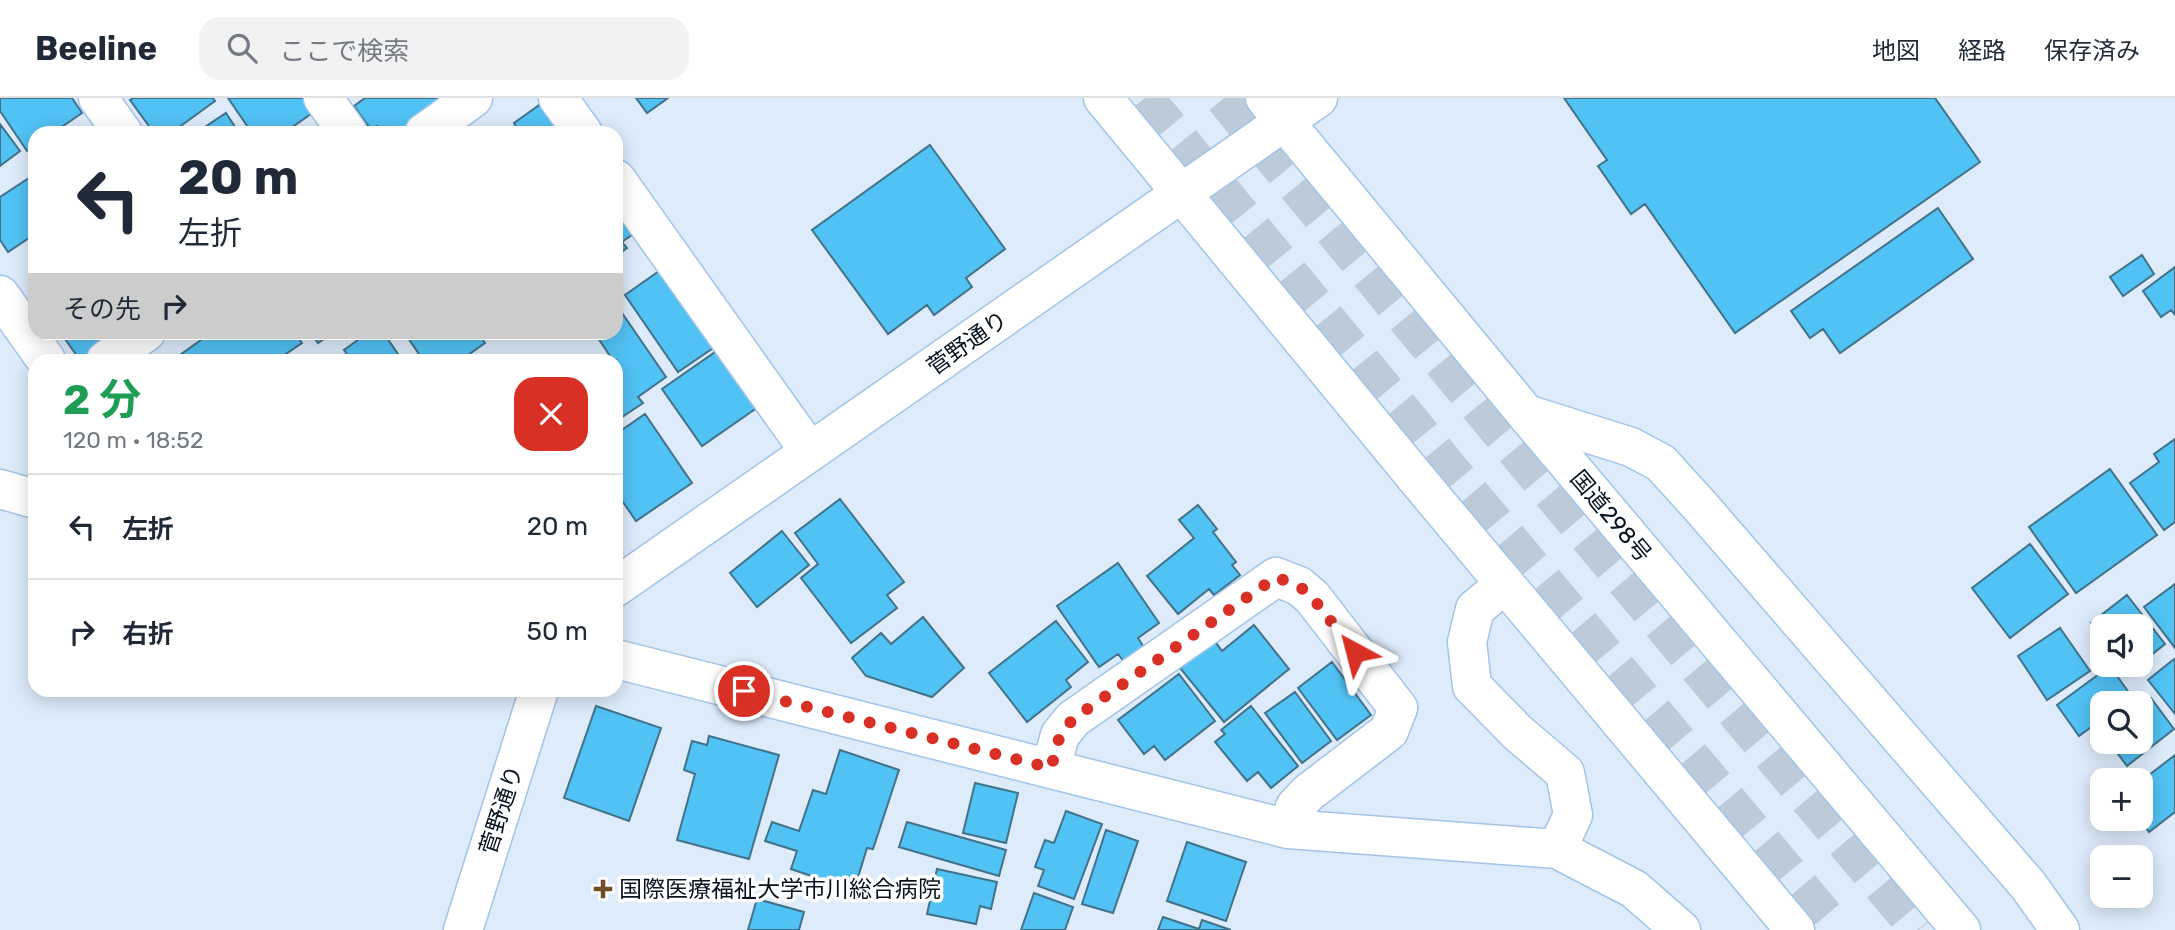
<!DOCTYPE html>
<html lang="ja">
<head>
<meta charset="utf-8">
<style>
	body { margin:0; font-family:Rubik,"Noto Sans JP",sans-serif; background:#f2f2f3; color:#1f2937; height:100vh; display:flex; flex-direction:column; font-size:26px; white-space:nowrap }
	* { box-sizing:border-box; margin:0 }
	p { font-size:23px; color:#747a83 }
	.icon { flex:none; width:38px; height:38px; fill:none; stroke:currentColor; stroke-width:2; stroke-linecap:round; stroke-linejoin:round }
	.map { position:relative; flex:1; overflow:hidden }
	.sheet { position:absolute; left:28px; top:256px; width:595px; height:343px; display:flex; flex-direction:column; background:#fff; border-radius:21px; box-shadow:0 4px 18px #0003 }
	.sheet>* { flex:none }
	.guide { position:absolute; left:28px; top:28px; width:595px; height:214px; border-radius:21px; box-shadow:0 4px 18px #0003; background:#fff; color:#1f2937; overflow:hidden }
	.fabs { position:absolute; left:2090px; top:516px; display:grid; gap:14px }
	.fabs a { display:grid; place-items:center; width:63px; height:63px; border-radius:14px; background:#fff; box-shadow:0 4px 18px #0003; font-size:35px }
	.pin { position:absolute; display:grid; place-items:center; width:60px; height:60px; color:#fff; margin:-30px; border:4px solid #fff; border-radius:50%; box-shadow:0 2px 7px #0007 }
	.me { position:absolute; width:77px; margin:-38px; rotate:322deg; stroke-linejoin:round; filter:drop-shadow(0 0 5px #0008) }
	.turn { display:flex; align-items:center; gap:24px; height:147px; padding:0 35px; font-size:32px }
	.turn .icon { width:91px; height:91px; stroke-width:2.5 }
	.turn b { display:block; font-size:49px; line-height:60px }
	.then { display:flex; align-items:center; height:66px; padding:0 35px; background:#0003; gap:14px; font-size:26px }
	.round { display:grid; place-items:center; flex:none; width:74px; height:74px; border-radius:21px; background:#f2f2f3 }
	.headline { display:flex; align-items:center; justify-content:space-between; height:119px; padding:0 35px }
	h1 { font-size:42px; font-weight:700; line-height:52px; color:#1e9e55 }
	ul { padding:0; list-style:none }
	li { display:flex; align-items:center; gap:21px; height:105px; padding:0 35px; border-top:2px solid #e0e1e3 }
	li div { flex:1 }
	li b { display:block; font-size:26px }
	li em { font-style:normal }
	header { display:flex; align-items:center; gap:42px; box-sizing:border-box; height:98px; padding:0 35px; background:#fff; border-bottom:2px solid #e0e1e3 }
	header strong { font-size:33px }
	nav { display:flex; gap:38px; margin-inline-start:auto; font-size:24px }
	.search { width:490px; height:63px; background:#f2f2f3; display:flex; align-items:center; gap:18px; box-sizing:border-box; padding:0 24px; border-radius:21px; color:#747a83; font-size:26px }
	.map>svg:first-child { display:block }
	.building { fill:#51c2f4; stroke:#41728a; stroke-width:2 }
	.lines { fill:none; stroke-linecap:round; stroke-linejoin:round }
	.highway-tunnel { stroke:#bdcbd9; stroke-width:38; stroke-dasharray:38 19; stroke-linecap:butt }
	.minor-casing { stroke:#a1c4e9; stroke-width:41 }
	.highway-casing { stroke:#a1c4e9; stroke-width:41 }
	.minor { stroke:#fff; stroke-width:38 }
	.highway { stroke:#fff; stroke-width:38 }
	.route { stroke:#d93025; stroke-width:12; stroke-dasharray:0 21.6 }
	.poi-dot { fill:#6f4e25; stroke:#fff; stroke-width:2.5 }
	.labels { text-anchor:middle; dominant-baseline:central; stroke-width:7; stroke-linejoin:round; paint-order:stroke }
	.street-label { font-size:23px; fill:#071320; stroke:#fff }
	.poi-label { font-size:23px; fill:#071320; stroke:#fff; text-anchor:start }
</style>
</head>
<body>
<header>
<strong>Beeline</strong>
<div class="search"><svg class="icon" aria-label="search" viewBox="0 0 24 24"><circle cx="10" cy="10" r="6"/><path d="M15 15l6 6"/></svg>ここで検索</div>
<nav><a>地図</a><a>経路</a><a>保存済み</a></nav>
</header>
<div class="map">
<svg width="2175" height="832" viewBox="0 0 2175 832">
	<rect width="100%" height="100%" fill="#ddebfa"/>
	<path class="building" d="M 0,0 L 72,0 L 82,15 L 53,35 L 35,35 L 35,48 L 27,53 L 0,13 Z
		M 133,0 L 213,0 L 215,3 L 171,35 L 154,35 L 130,2 Z
		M 228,0 L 306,0 L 315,13 L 284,35 L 252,35 Z
		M 365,0 L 444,0 L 446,3 L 401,35 L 382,35 L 377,28 L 372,33 L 354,8 Z
		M 636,0 L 668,0 L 647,15 Z
		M 1564,0 L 1935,0 L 1980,64 L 1735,235 L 1645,106 L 1631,116 L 1598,68 L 1607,62 Z
		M 545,3 L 568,35 L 509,35 L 517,30 L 514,25 Z
		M 226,15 L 239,35 L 196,35 Z
		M 0,26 L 20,53 L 0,68 Z
		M 930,47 L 1005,151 L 966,180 L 972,189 L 934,217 L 927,207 L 888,236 L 812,132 Z
		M 35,76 L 35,136 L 8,154 L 0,142 L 0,99 Z
		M 616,99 L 639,132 L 622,144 L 627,150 L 616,158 Z
		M 1938,110 L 1973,161 L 1840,255 L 1823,231 L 1810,240 L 1791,213 Z
		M 2142,157 L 2154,176 L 2123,198 L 2110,179 Z
		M 665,169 L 719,246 L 678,274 L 625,197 Z
		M 2175,169 L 2175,217 L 2171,212 L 2161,219 L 2143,193 Z
		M 620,212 L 666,279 L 638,299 L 643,305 L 619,321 L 616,316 L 616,262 L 604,262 L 610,258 L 594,234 L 616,234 L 616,215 Z
		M 60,234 L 127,234 L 88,262 L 80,262 Z
		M 212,234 L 294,234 L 302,245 L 277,262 L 173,262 Z
		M 310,234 L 334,234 L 318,245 Z
		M 369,234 L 383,234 L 402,262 L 351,262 L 344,252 Z
		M 404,234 L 478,234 L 485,245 L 461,262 L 423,262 Z
		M 721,250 L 761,307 L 702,348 L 662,291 Z
		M 645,316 L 692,385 L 636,423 L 616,394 L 616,336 Z
		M 2175,341 L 2175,424 L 2164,432 L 2130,385 L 2159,364 L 2154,356 Z
		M 2110,371 L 2157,437 L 2076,495 L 2029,429 Z
		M 840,401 L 904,484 L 887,497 L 897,510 L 851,545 L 801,480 L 818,466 L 795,435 Z
		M 1198,407 L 1217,431 L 1213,434 L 1236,464 L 1232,467 L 1240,477 L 1214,497 L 1209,491 L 1178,516 L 1147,478 L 1194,440 L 1179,422 Z
		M 782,433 L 809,467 L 757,509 L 730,475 Z
		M 2030,446 L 2068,496 L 2010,540 L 1972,490 Z
		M 1118,465 L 1159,525 L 1138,540 L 1145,551 L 1125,565 L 1118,556 L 1099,569 L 1057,508 Z
		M 2175,486 L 2175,550 L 2144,509 Z
		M 2127,497 L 2165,546 L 2140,566 L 2140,528 L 2102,528 L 2102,539 L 2091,525 Z
		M 923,519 L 964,570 L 932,599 L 866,578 L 852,560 L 881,535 L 891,546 Z
		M 1056,523 L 1088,564 L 1066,582 L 1071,589 L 1027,624 L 989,575 Z
		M 1254,527 L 1289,571 L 1224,624 L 1180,570 L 1214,542 L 1222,553 Z
		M 2060,530 L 2090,573 L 2047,602 L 2018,558 Z
		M 2174,561 L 2175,562 L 2175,616 L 2148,582 Z
		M 1332,564 L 1371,617 L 1337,642 L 1298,590 Z
		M 2110,568 L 2132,599 L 2123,606 L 2102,606 L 2102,621 L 2079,638 L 2057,607 Z
		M 1179,576 L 1215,623 L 1165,662 L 1154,648 L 1144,656 L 1118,622 Z
		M 1295,594 L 1331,643 L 1302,665 L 1265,615 Z
		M 2151,600 L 2174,631 L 2127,668 L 2109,644 L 2140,644 L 2140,608 Z
		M 596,608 L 661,630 L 629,723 L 564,700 Z
		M 1251,608 L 1298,668 L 1271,690 L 1258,674 L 1247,683 L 1215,644 L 1225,636 L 1221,632 Z
		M 709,638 L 779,657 L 749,761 L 677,742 L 695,676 L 684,672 L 692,643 L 707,647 Z
		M 840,652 L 899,672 L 873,751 L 867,750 L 856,786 L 837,780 L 835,786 L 791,771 L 797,753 L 765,743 L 772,724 L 799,733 L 813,692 L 826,696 Z
		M 2175,657 L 2175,714 L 2149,734 L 2140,721 L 2140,684 Z
		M 975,685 L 1018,695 L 1006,745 L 963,735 Z
		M 1066,713 L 1102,726 L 1074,801 L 1038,788 L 1044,772 L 1035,769 L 1045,742 L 1054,745 Z
		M 907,724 L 1006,752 L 999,778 L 899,749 Z
		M 1106,732 L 1138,743 L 1113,815 L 1082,806 Z
		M 1187,744 L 1246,764 L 1226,823 L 1167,803 Z
		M 937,771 L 997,784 L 991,811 L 980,808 L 976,826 L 927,816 Z
		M 1034,795 L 1073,809 L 1065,832 L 1021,832 Z
		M 757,801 L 804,814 L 799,832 L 748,832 Z
		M 1163,819 L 1199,831 L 1202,822 L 1231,832 L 1158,832 Z"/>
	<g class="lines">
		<path class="highway-tunnel" d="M 1145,0 L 1448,369 L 1836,832
			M 1224,0 L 1500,334 L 1919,832"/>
		<g class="minor-casing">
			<path id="minor" d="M 98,0 L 123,35
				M 323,0 L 348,35
				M 558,0 L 583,35
				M 424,35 L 473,0
				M 616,81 L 810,354
				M 0,197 L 46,262
				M 106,262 L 146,234
				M 1526,316 L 1631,349 L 1661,365 L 1700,408 L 2028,787 L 2060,832
				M 0,391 L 35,401
				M 1505,486 L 1475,511 L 1467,544 L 1472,588 L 1517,634 L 1565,675 L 1573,717 L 1557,751
				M 616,489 L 1318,0
				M 616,561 L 1288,731 L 1557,751 L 1634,791 L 1681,832
				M 1051,670 L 1060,637 L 1073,621 L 1276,479 L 1299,488 L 1312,499 L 1398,610 L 1389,633 L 1308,695 L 1295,709 L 1288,731
				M 463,832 L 539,592"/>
		</g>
		<g class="highway-casing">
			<path id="highway" d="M 1103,0 L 1422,387 L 1795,832
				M 1265,0 L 1526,316 L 1961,832"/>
		</g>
		<use href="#minor" class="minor"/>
		<use href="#highway" class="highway"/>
	</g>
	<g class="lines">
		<path class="route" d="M 744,593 L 1051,670 L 1060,637 L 1073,621 L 1276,479 L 1299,488 L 1312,499 L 1355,554"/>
	</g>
	<path class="poi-dot" d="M599.5 780.5h7v7h7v7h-7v7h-7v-7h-7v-7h7z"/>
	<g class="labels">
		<g class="street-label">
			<text transform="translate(967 245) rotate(-35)">菅野通り</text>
			<text transform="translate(1611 418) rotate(50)">国道298号</text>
			<text transform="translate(501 712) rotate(-72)">菅野通り</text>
		</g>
		<g class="poi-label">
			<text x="619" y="791">国際医療福祉大学市川総合病院</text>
		</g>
	</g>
</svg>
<div class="fabs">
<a><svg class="icon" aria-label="sound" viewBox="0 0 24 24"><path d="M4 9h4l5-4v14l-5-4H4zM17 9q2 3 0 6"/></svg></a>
<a><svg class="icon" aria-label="search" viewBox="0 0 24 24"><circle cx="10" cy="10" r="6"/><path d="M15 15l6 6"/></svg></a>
<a>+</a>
<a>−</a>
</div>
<div class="pin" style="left:744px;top:593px;background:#d93025"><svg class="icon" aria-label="arrive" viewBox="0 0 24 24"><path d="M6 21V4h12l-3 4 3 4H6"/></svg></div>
<svg class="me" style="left:1355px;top:554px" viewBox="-20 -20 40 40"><path d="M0-17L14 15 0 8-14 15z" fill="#d93025" stroke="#fff" stroke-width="4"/></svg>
<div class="guide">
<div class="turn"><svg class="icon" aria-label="left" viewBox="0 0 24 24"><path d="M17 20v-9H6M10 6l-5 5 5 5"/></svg><div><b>20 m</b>左折</div></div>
<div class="then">その先<svg class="icon" aria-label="right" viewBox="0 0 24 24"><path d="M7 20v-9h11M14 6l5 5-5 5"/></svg></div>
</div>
<section class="sheet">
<div class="headline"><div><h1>2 分</h1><p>120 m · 18:52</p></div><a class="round" style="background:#d93025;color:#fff"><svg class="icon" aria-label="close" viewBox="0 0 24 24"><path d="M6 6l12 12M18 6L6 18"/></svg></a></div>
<ul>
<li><svg class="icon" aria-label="left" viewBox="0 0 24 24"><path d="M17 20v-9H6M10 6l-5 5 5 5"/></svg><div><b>左折</b></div><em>20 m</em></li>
<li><svg class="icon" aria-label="right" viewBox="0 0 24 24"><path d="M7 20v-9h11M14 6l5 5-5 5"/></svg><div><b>右折</b></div><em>50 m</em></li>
</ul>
</section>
</div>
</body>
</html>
